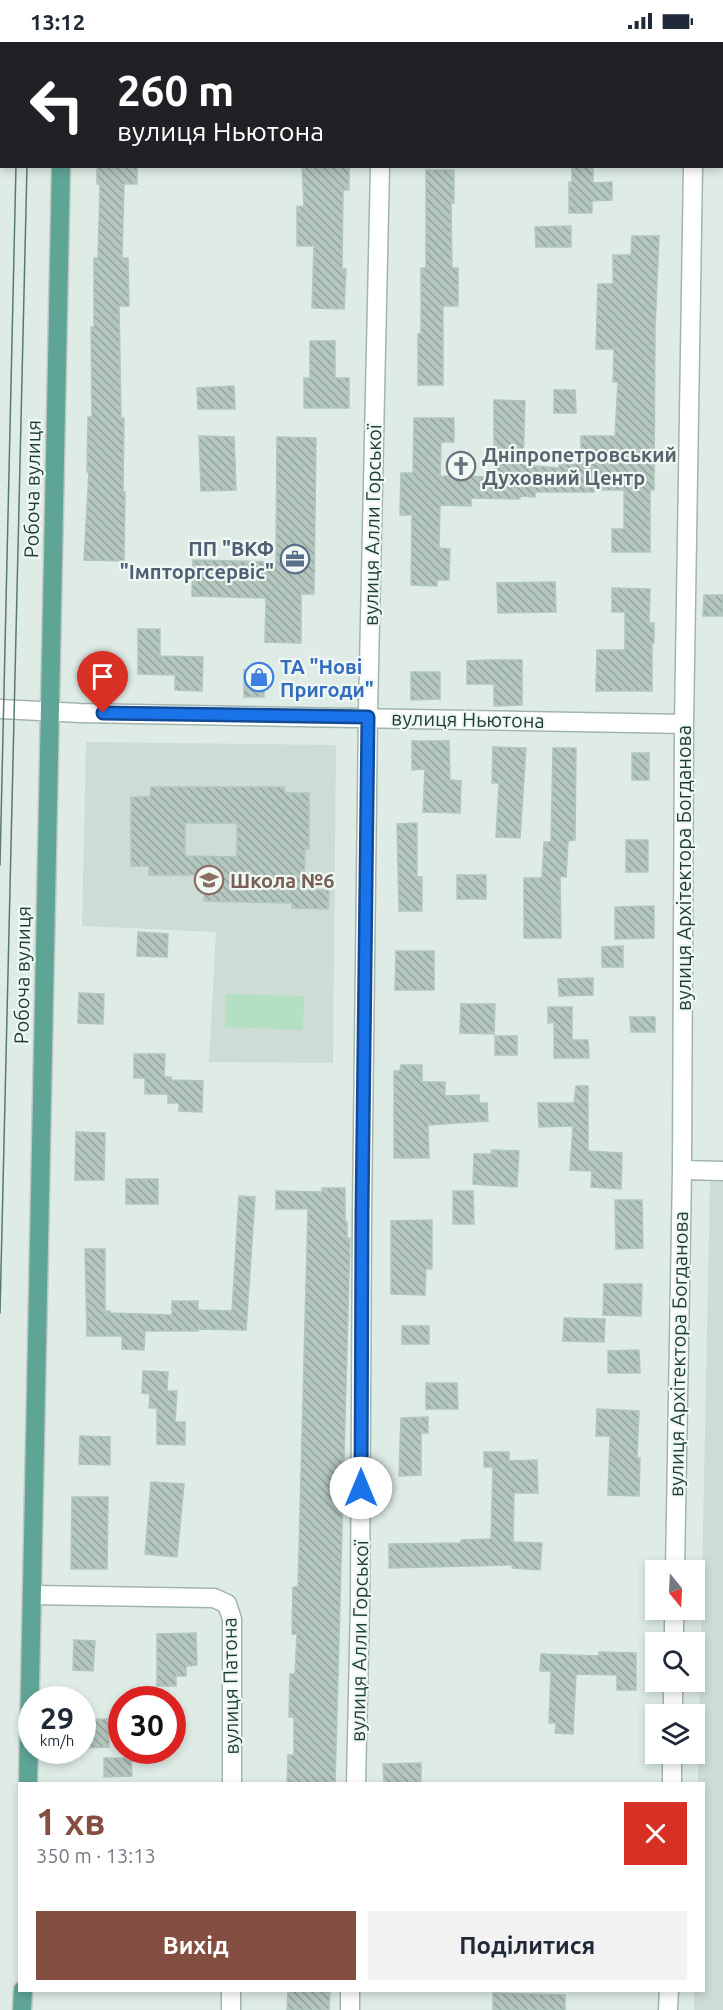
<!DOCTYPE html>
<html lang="uk">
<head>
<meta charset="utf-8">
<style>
	body { margin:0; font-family:Ubuntu,sans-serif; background:#f2f2f3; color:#1f2937; height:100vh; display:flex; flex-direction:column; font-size:22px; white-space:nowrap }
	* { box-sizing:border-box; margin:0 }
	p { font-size:20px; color:#747a83 }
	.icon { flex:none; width:33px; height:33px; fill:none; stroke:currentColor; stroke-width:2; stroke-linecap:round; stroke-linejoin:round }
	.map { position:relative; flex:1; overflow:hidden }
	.panel { position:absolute; left:18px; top:1740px; width:687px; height:210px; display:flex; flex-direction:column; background:#fff; border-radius:0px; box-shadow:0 3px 9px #0003 }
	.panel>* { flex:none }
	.hud { position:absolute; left:0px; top:0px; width:723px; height:126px; box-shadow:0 3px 9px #0003; background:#202124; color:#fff; overflow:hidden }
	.needle { width:39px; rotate:162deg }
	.controls { position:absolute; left:645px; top:1518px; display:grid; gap:12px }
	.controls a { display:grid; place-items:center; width:60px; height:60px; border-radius:0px; background:#fff; box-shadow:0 3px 9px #0003; font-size:30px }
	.speed { position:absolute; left:18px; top:1644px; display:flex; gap:12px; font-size:30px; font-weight:700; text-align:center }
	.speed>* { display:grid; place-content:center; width:78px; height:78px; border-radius:50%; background:#fff; box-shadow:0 3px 9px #0003; line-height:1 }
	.speed small { font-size:15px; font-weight:400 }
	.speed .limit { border:9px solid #d22; background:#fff; color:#111 }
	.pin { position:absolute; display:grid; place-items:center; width:51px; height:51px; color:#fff; margin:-62px -26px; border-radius:50% 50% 50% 0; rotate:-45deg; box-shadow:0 0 6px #0007 }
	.pin .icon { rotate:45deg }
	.me { position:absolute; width:66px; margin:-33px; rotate:0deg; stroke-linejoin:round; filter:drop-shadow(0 0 4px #0008) }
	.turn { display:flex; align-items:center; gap:21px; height:126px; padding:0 18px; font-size:27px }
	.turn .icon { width:78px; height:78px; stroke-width:2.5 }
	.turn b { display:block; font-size:42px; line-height:51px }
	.round { display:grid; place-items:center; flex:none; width:63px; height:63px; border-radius:0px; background:#f2f2f3 }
	.head { display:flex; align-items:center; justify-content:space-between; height:102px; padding:0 18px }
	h1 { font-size:36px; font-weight:700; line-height:45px; color:#844f40 }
	.button { display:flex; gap:12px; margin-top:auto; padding:12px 18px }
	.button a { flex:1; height:69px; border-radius:0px; background:#844f40; color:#fff; font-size:24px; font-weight:700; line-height:69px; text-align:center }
	.button a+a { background:#f2f2f3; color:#1f2937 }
	.status { display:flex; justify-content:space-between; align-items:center; height:42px; padding:0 30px; background:#fff; direction:ltr }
	.status svg { height:16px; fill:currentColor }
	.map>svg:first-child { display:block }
	.built { fill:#cddcd5 }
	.pitch { fill:#b5dfc2 }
	.building { fill:url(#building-back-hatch); stroke:#b1c6be; stroke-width:1.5; fill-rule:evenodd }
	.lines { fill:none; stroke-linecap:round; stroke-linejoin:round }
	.minor-casing { stroke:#a1b4ae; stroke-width:21 }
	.primary-casing { stroke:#c0c9c7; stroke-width:21 }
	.minor { stroke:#fff; stroke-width:18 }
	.primary { stroke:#5fa596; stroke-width:18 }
	.tram { stroke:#587971; stroke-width:1.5 }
	.route-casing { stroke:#114b97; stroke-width:15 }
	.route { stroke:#1a73e8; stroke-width:10 }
	.labels { text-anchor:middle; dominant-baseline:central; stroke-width:4.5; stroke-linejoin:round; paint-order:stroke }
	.worship-label { font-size:20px; font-weight:bold; fill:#5b616d; stroke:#f0f8f4; text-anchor:start }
	.street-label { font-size:20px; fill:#1e3d36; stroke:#f0f8f4 }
	.service-label { font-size:20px; font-weight:bold; fill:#4e5e75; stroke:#f0f8f4; text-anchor:end }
	.shop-label { font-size:20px; font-weight:bold; fill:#366cbe; stroke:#f0f8f4; text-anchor:start }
	.education-label { font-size:20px; font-weight:bold; fill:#785e54; stroke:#f0f8f4; text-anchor:start }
</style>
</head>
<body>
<div class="status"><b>13:12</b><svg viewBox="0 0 49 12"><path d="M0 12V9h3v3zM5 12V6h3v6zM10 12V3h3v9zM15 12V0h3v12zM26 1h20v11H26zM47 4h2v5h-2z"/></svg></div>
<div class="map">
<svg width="723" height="1968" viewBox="0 0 723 1968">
	<defs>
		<pattern id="building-back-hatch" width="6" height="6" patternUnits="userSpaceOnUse" patternTransform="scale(1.5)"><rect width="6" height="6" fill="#b4c7bf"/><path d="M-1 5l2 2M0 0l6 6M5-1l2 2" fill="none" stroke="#92a39c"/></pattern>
	</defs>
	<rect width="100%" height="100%" fill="#dfece6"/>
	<path class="built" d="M 86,700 L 336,703 L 333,1021 L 209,1020 L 216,890 L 82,884 Z
		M 710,1139 L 723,1140 L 723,1968 L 694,1968 L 694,1949 L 704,1948 L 704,1742 L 698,1741 Z"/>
	<path class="pitch" d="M 226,952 L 304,954 L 303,988 L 225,985 Z"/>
	<path class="building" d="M 302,124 L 349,124 L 349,148 L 343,148 L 342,227 L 346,227 L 344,267 L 312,266 L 314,204 L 297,204 L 297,164 L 304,165 Z
		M 572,124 L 593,124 L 593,141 L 612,140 L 612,158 L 592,159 L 592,171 L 569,171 L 569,140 L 572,140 Z
		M 97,125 L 137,125 L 137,142 L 124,142 L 122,216 L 128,216 L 129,264 L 119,264 L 121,376 L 124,376 L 123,450 L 125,450 L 124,519 L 84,518 L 89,430 L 87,430 L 88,375 L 92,375 L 91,285 L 94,285 L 94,216 L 98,216 L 100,142 L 97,142 Z
		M 426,128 L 454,128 L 454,161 L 451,161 L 452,226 L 458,226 L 458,264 L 443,264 L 443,343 L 418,343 L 418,292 L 421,292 L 421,226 L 426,226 Z
		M 571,184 L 571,205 L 536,205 L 535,185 Z
		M 632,194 L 659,194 L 655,286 L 654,448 L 650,448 L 650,510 L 612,510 L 612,487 L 624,487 L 624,448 L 595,448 L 594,450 L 535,450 L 535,455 L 520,454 L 520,457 L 471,456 L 471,464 L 440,463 L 439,506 L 450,507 L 449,538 L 437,538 L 437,544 L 411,543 L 412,473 L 400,473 L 401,431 L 413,431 L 414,376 L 454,376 L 454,400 L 441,400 L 440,434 L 494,435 L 494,358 L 525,359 L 523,423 L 559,426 L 559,422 L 581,422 L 581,394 L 615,394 L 618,340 L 613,340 L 614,307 L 596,307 L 598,242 L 613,242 L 613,213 L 631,213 Z
		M 310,299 L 335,299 L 335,336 L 349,336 L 349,366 L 304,366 L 304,336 L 310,336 Z
		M 234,344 L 235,367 L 198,367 L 197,346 Z
		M 554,348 L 575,348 L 576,371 L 554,371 Z
		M 199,394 L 234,395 L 236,448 L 201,449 Z
		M 277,395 L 316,396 L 314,552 L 301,552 L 301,601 L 265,600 L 266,556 L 192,554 L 193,518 L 276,520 Z
		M 555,540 L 556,570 L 498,571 L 497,541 Z
		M 612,546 L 650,547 L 649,581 L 654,581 L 654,601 L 652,601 L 652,649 L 596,649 L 597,608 L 625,608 L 625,570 L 612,570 Z
		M 704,553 L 723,553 L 723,574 L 703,574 Z
		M 138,587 L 160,587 L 160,614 L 203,615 L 202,649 L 175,648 L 175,633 L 138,632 Z
		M 491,618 L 522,618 L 522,663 L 494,664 L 494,642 L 467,642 L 467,619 Z
		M 244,628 L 264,628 L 264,655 L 244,655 Z
		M 411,630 L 440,630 L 440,657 L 411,658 Z
		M 412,699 L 449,699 L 450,738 L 461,739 L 460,771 L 423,770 L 425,727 L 412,728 Z
		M 493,705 L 526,706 L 520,796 L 496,795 L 499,741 L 492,741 Z
		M 553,706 L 576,706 L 575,798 L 568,799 L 566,835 L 560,834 L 561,896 L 524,896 L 524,836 L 542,836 L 544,800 L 551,800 Z
		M 632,711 L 649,711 L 649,738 L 632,738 Z
		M 151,745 L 284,745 L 285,751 L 309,751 L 309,807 L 305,807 L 304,848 L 329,848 L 328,867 L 292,866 L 292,861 L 204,859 L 205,833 L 149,833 L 149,824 L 131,824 L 131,755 L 150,755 ZM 185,781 L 237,781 L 237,815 L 185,814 Z
		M 417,781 L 417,835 L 422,835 L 422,869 L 399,869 L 397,782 Z
		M 626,798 L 648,798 L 648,830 L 626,830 Z
		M 457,833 L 486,833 L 486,857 L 457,857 Z
		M 654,864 L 654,896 L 615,897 L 615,865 Z
		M 138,890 L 168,892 L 167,915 L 137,914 Z
		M 623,904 L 623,925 L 602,925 L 602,905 Z
		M 396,909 L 434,909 L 434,948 L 395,948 Z
		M 593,936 L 593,953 L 559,954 L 558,937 Z
		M 79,951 L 104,952 L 103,982 L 78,981 Z
		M 461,962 L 495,962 L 494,992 L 460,991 Z
		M 548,965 L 572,965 L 572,998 L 588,998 L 589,1016 L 554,1016 L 554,980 L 548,981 Z
		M 630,975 L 655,975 L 655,990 L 631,990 Z
		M 495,994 L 517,994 L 517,1013 L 495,1013 Z
		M 134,1012 L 165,1012 L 164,1035 L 171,1035 L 171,1038 L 203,1039 L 202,1070 L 179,1069 L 179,1061 L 168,1061 L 168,1052 L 145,1052 L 145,1036 L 134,1036 Z
		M 401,1023 L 422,1023 L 422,1040 L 445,1040 L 445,1054 L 479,1053 L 479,1061 L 487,1061 L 488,1079 L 428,1083 L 429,1116 L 394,1116 L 394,1029 L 400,1029 Z
		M 576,1044 L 588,1044 L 588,1109 L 622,1111 L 621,1147 L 591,1145 L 592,1129 L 570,1128 L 573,1084 L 539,1085 L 538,1061 L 574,1061 Z
		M 76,1090 L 105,1091 L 104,1138 L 75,1138 Z
		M 492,1108 L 519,1109 L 517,1145 L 473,1142 L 474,1112 L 491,1112 Z
		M 126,1137 L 158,1137 L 158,1162 L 126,1162 Z
		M 322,1146 L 345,1146 L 345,1180 L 347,1180 L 347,1196 L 350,1196 L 335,1742 L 287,1742 L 288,1713 L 294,1713 L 294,1675 L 289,1675 L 290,1632 L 295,1632 L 297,1592 L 292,1592 L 293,1545 L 298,1545 L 308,1167 L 276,1167 L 276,1149 L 322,1150 Z
		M 453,1149 L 473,1149 L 474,1182 L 453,1182 Z
		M 239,1154 L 255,1155 L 246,1288 L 198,1287 L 198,1289 L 145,1289 L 144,1308 L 122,1307 L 122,1294 L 87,1294 L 85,1207 L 105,1207 L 105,1269 L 110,1269 L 110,1271 L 172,1273 L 172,1259 L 198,1259 L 198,1268 L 232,1269 Z
		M 615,1158 L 642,1158 L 643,1206 L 616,1207 Z
		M 432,1178 L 432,1227 L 426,1227 L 425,1253 L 391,1252 L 391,1179 Z
		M 604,1242 L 642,1242 L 641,1274 L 603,1273 Z
		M 564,1276 L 605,1277 L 604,1300 L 563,1299 Z
		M 402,1284 L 429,1284 L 429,1302 L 402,1302 Z
		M 639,1308 L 640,1331 L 608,1331 L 608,1309 Z
		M 143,1329 L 168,1330 L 167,1349 L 177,1349 L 175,1380 L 185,1380 L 185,1403 L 157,1402 L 157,1366 L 149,1366 L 150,1352 L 142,1351 Z
		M 426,1341 L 457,1341 L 458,1367 L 426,1367 Z
		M 597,1367 L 639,1369 L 637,1416 L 640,1416 L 639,1454 L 608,1453 L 610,1394 L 596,1394 Z
		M 428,1375 L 428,1391 L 421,1391 L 421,1433 L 399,1434 L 401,1376 Z
		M 80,1394 L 110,1395 L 110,1423 L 79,1422 Z
		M 484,1410 L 509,1410 L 509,1419 L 537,1418 L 538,1451 L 514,1451 L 513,1500 L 542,1501 L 540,1528 L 512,1526 L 513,1523 L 389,1526 L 389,1502 L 461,1501 L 461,1498 L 491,1497 L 493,1425 L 484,1425 Z
		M 151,1440 L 184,1442 L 177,1515 L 145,1512 Z
		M 72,1455 L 108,1455 L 107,1527 L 71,1527 Z
		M 196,1591 L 197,1623 L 186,1624 L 186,1634 L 176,1634 L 176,1644 L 157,1644 L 157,1592 Z
		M 74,1598 L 95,1599 L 93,1629 L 73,1628 Z
		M 599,1610 L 636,1611 L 636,1648 L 617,1648 L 617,1633 L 576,1632 L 573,1692 L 555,1691 L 556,1681 L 549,1681 L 551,1629 L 540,1629 L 541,1612 L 599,1614 Z
		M 108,1677 L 109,1705 L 82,1706 L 82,1678 Z
		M 104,1716 L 131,1716 L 132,1734 L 104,1735 Z
		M 421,1721 L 421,1742 L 384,1742 L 383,1722 Z
		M 288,1948 L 330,1948 L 329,1968 L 287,1968 Z
		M 493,1951 L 565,1953 L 565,1968 L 493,1968 Z"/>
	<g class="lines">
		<g class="minor-casing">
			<path id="minor" d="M 382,2 L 382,0
				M 696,2 L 696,0
				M 0,667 L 80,671 L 684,682
				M 682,1128 L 723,1129
				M 675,1528 L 682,1128 L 684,682 L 693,124
				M 33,1553 L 214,1556 L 227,1562 L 232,1577 L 232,1742
				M 674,1600 L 674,1568
				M 673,1672 L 673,1640
				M 356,1742 L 360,1561 L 362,1172 L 368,670 L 380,124
				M 672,1742 L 672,1712
				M 231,1968 L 231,1948
				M 350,1968 L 350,1948
				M 668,1968 L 669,1948"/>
		</g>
		<g class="primary-casing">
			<path id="primary" d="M 64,2 L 64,0
				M 28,1742 L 61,124
				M 22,1968 L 23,1948"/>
		</g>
		<use href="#minor" class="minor"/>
		<use href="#primary" class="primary"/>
		<path class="tram" d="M 18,2 L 18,0
			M 29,2 L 29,0
			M 0,823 L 16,124
			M 0,1271 L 27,124"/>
	</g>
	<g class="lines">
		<g class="route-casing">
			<path id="route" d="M 103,671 L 368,675 L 362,1172 L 361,1446"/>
		</g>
		<use href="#route" class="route"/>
	</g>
	<defs>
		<g id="church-ring" transform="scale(1.5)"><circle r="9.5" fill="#f0f8f4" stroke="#6b7280" stroke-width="1.5"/><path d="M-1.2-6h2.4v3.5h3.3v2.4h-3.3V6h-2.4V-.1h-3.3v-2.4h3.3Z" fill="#6b7280"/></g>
		<g id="office-ring" transform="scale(1.5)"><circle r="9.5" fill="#f0f8f4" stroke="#5c6f8a" stroke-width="1.5"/><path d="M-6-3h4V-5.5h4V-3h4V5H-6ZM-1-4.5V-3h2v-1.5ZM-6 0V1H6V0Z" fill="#5c6f8a"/></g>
		<g id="shop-ring" transform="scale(1.5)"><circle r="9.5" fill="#f0f8f4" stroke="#3f7fe0" stroke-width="1.5"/><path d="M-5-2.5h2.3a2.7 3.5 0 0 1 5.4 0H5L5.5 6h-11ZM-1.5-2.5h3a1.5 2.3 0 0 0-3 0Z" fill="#3f7fe0"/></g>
		<g id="school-ring" transform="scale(1.5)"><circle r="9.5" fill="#f0f8f4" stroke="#8d6e63" stroke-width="1.5"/><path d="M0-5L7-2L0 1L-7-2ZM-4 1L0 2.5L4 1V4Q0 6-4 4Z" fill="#8d6e63"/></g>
	</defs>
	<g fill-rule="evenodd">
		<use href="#church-ring" x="461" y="424"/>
		<use href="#office-ring" x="295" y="517"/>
		<use href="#shop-ring" x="259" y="635"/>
		<use href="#school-ring" x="209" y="838"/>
	</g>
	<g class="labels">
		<g class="worship-label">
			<text x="482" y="412">Дніпропетровський<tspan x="482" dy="23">Духовний Центр</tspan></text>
		</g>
		<g class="street-label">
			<text transform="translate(32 447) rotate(-89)">Робоча вулиця</text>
			<text transform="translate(372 483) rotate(-89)">вулиця Алли Горської</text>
			<text transform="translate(468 677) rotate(1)">вулиця Ньютона</text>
			<text transform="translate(683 826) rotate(-90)">вулиця Архітектора Богданова</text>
			<text transform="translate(22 933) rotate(-89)">Робоча вулиця</text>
			<text transform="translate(678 1312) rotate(-89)">вулиця Архітектора Богданова</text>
			<text transform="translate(359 1599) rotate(-89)">вулиця Алли Горської</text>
			<text transform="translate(230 1644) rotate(-91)">вулиця Патона</text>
		</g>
		<g class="service-label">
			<text x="274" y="506">ПП "ВКФ<tspan x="274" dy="23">"Імпторгсервіс"</tspan></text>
		</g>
		<g class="shop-label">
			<text x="280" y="624">ТА "Нові<tspan x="280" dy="23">Пригоди"</tspan></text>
		</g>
		<g class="education-label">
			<text x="230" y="838">Школа №6</text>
		</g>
	</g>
</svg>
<div class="controls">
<a><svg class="needle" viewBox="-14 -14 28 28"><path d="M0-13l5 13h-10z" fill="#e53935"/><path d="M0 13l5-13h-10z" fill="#747a83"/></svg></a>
<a><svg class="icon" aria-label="search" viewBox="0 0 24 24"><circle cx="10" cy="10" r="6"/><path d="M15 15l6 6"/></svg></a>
<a><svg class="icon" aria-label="layers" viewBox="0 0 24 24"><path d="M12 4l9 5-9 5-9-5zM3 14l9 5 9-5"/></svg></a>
</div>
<div class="speed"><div>29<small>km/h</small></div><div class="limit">30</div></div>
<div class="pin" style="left:103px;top:671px;background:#d93025"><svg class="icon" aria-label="arrive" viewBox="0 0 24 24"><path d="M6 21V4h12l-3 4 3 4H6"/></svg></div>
<svg class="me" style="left:361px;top:1446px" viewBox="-20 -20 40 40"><circle r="19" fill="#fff"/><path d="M0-13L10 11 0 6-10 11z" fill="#1a73e8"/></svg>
<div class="hud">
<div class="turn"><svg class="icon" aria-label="left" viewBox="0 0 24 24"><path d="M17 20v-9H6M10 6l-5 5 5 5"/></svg><div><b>260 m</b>вулиця Ньютона</div></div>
</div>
<section class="panel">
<div class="head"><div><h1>1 хв</h1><p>350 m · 13:13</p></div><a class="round" style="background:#d93025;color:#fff"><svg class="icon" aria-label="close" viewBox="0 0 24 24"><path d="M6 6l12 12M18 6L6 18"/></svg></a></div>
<div class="button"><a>Вихід</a><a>Поділитися</a></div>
</section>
</div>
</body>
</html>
